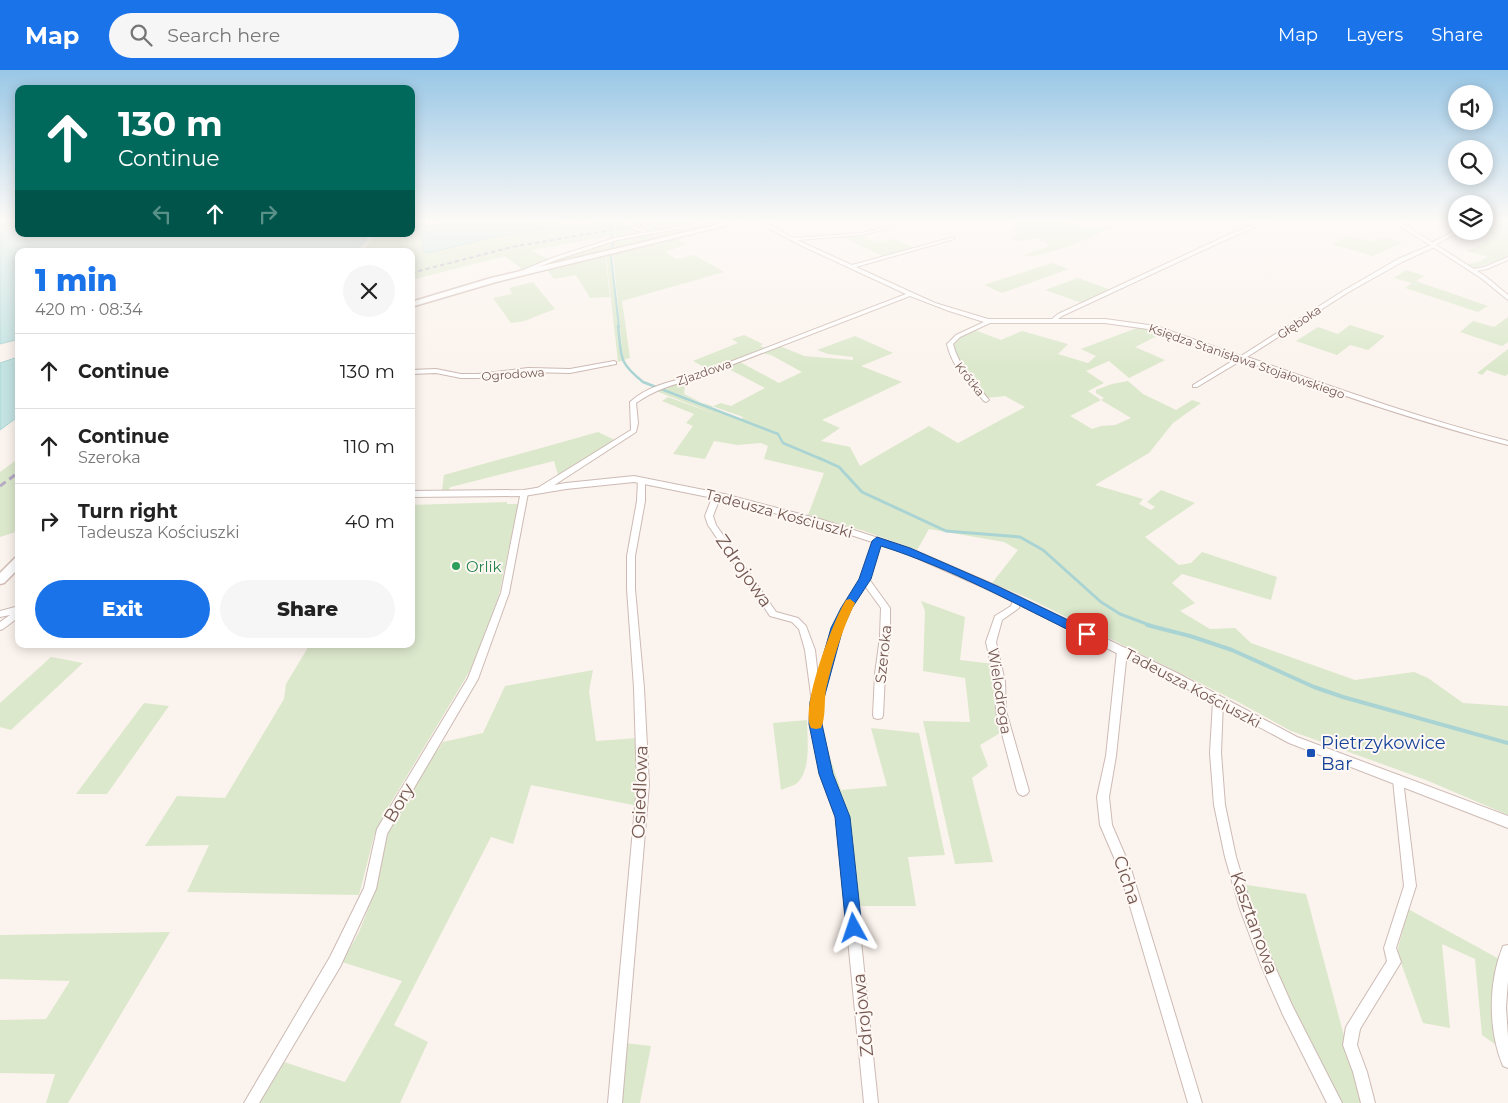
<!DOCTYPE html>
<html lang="en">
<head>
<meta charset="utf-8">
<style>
	body { margin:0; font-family:Montserrat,sans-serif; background:#f6f6f6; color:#222; height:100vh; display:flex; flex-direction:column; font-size:19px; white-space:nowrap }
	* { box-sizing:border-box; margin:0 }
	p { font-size:16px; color:#767676 }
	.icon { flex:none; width:28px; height:28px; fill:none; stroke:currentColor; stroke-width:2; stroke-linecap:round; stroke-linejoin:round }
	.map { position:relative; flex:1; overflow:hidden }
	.sheet { position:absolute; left:15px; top:178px; width:400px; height:400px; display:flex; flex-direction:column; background:#fff; border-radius:10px; box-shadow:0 2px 12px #0003 }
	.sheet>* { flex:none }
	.top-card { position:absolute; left:15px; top:15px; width:400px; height:152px; border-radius:10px; box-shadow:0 2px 12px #0003; background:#00695c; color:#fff; overflow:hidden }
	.tools { position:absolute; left:1448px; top:15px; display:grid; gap:10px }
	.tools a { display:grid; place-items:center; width:45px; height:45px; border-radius:50%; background:#fff; box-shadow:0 2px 12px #0003; font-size:25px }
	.pin { position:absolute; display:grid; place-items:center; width:42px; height:42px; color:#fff; margin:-21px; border-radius:10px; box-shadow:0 2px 8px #0006 }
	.me { position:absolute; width:55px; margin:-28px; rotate:355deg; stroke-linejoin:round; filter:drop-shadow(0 0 4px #0008) }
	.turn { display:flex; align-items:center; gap:18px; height:105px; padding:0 20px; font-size:22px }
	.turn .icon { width:65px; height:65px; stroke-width:2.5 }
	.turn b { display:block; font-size:35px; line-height:42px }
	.lanes { display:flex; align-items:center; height:48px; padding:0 20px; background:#0003; justify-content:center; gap:25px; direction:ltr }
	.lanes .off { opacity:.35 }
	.round { display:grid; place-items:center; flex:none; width:52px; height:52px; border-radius:26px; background:#f6f6f6 }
	.summary { display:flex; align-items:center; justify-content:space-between; height:85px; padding:0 20px }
	h1 { font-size:30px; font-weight:800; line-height:38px; color:#1a73e8 }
	.button { display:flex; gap:10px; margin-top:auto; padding:10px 20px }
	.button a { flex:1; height:58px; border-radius:30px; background:#1a73e8; color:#fff; font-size:20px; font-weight:800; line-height:58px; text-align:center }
	.button a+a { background:#f6f6f6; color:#222 }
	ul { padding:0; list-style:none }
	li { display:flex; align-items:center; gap:15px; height:75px; padding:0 20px; border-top:1px solid #e0e0e0 }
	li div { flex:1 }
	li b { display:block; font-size:19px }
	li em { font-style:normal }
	header { display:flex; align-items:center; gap:30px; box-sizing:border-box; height:70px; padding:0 25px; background:#1a73e8; color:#fff }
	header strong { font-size:24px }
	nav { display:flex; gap:28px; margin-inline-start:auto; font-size:18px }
	.search { width:350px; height:45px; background:#f6f6f6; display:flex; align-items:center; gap:12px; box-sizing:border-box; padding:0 18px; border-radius:28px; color:#767676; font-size:19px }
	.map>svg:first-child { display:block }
	.green { fill:#dce8cc; fill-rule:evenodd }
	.water { fill:#c3e3e2; stroke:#aad4d3 }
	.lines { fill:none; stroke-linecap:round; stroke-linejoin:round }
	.stream-far3 { stroke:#aad4d3; stroke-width:2 }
	.stream-far2 { stroke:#aad4d3; stroke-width:2.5 }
	.stream-far1 { stroke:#aad4d3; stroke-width:3 }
	.stream { stroke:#aad4d3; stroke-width:4 }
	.minor-casing { stroke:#cdbab4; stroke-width:2 }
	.tertiary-casing { stroke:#cdbab4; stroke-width:2 }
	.secondary-casing { stroke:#d1bcb4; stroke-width:3 }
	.minor { fill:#fff; fill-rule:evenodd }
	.tertiary { fill:#fff; fill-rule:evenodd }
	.secondary { fill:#fff; fill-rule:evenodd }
	.rail-far1 { stroke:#b5abc5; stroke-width:2; stroke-dasharray:4.5 3; stroke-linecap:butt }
	.rail { stroke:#b5abc5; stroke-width:3; stroke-dasharray:7 4.5; stroke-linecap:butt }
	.route { fill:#1a73e8; stroke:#114b97 }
	.slow { fill:#f59e0b }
	.leisure-dot { fill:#2e9e5b; stroke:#fef8f4; stroke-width:2 }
	.transit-dot { fill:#1a4fb4; stroke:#fef8f4; stroke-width:2 }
	.labels { text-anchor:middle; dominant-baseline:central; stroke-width:4; stroke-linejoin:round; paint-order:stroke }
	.far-street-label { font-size:12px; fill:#745852; stroke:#fef8f4 }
	.street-label { font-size:15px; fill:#745852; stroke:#fef8f4 }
	.leisure-label { font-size:15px; fill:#27864d; stroke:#fef8f4; text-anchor:start }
	.near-street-label { font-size:18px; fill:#745852; stroke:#fef8f4 }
	.near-transit-label { font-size:18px; fill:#164399; stroke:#fef8f4; text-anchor:start }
</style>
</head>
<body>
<header>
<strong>Map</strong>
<div class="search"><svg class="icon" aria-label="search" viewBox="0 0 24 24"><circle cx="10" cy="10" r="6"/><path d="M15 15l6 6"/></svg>Search here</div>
<nav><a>Map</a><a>Layers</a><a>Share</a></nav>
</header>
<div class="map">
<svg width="1508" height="1033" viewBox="0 0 1508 1033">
	<rect width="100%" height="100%" fill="#fbf3ed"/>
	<path class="green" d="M 411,152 L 428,152 L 425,153 L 430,156 C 419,161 422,169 423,180 L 432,182 L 463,173 L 546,157 L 511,152 L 586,154 L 602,152 L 738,152 L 514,205 L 534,196 L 523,200 L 505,186 L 411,210 L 411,181 L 362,181 L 378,164 L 411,164 ZM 616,165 L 616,169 L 550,190 L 531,180 Z
		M 1011,152 L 1065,152 L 1083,158 L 1100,158 L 1114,154 L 1118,155 C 1101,163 1040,191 1024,185 L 1049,176 L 1040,168 L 1019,171 L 1010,168 L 1019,165 L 1012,159 L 1020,156 Z
		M 1484,152 L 1508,152 L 1508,186 L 1473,199 L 1465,194 L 1476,193 L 1488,187 L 1466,181 L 1479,176 L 1494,165 L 1483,161 Z
		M 859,164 L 877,173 L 894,169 L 915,178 L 883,187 L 842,166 Z
		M 1349,166 L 1370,172 L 1385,167 L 1403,173 L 1372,186 L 1332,174 Z
		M 676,168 L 687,174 L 665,182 L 676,189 L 694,185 L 724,202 L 622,231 L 630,288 L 623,290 L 613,183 Z
		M 611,184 L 622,280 L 622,291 L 618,292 L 606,185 Z
		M 605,185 L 610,227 L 590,228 L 576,205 L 554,209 L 548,201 L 533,203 Z
		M 1052,193 L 1069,199 L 1002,223 L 984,215 Z
		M 1406,200 L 1424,206 L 1416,211 L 1488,236 L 1478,242 L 1405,218 L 1412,213 L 1394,208 Z
		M 1078,208 L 1111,220 L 1082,233 L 1045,220 Z
		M 533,212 L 555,239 L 524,251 L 511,253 L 493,228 L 512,224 L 509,218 Z
		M 1508,247 L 1508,272 L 1502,276 L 1460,262 L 1473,251 L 1494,257 Z
		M 1350,255 L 1385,266 L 1368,280 L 1350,275 L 1337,285 L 1296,271 L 1318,257 L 1338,264 Z
		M 1142,256 L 1165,262 L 1135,277 L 1165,290 L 1129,308 L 1109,291 L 1086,301 L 1104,313 L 1088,321 L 1101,330 L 1104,328 L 1096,323 L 1096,320 L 1112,314 L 1128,311 L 1143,324 L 1176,340 L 1192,330 L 1201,333 L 1173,353 L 1149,383 L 1095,415 L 1143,429 L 1139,434 L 1151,440 L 1155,437 L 1147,432 L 1161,420 L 1195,433 L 1145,467 L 1179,495 L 1191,493 L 1202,482 L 1277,507 L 1271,530 L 1182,504 L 1172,513 L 1195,533 L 1180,541 L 1210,559 L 1235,558 L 1251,573 L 1355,610 L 1414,602 L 1428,608 L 1463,633 L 1508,636 L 1508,745 L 1426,710 L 1291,661 L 1240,633 L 1028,528 L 992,513 L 1018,480 L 1004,472 L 929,459 L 917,480 L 864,461 L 808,445 L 824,403 L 764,389 L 768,376 L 761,373 L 737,375 L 714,371 L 705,389 L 673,384 L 693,356 L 686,353 L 694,344 L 662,331 L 668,327 L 718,345 L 656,321 L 659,319 L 742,349 L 743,347 L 661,318 L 685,313 L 684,324 L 711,337 L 721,333 L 731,336 L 765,318 L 725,297 L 740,292 L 779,313 L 802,302 L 771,285 L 761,283 L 780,276 L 804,286 L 853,290 L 853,287 L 828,284 L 817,280 L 855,266 L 893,283 L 861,296 L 902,312 L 822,350 L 840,358 L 821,371 L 850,377 L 860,396 L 929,356 L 958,373 L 1025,337 L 1005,326 L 987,328 L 963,300 L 952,275 L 959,266 L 972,259 L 1001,270 L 1022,261 L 1068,274 L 1058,284 L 1088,293 L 1096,286 L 1081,279 ZM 1101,330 L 1131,348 L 1115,355 L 1101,356 L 1092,359 L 1070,346 Z
		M 744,265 L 763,274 L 760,276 L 765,278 L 692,308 L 679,310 L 677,309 L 706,298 L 693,291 L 738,273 L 732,269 Z
		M 1508,279 L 1508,304 L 1505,306 L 1487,300 L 1482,305 L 1477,303 Z
		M 598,362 L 617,371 L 559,408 L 554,391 L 451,417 L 449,418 L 450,420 L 442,420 L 444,405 Z
		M 19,388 L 19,461 L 0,467 L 0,402 Z
		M 507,432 L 507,434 L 518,434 L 499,525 L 477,589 L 387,739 L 374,766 L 359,825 L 187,822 L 209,775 L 145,776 L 177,726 L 225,728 L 284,629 L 286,614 L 310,574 L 411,574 L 411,435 Z
		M 921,531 L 965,547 L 960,590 L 994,594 L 1002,662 L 980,675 L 988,696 L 972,708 L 993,792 L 955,794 L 923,651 L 970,652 L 965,608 L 923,601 L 925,541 Z
		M 51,587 L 83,593 L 11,660 L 0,657 L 0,633 Z
		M 593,600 L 589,621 L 596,671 L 638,668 L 638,736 L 531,715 L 513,774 L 491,767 L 394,955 L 428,972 L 400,1033 L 259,1033 L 284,992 L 345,1012 L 402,911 L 342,892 L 359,862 L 371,832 L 390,755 L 407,724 L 443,672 L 483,663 L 505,616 Z
		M 144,633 L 169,636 L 107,724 L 76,724 Z
		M 807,650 C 807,668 812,701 796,714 C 792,716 786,718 781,720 L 773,653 Z
		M 871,658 L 919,663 L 945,785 L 908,787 L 916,836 L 861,836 L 856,832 L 825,684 L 827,679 L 841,720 L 887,716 Z
		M 1240,814 L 1306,824 L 1362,1033 L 1339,1033 L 1274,900 Z
		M 1408,839 L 1501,890 L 1499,977 L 1482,965 L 1475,889 L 1442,874 L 1450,958 L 1423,953 L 1397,882 Z
		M 170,862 L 68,1033 L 46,1033 L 55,1004 L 0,1003 L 0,950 L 46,949 L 70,911 L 0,909 L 0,865 Z
		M 624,973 L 651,976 L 640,1033 L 622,1033 Z"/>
	<path class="water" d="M 0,152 L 19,152 L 19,164 L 369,164 L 366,167 L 366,171 L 355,181 L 19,181 L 19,269 L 0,274 Z
		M 447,152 L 511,152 L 547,157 L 494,167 L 432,182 L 427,183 L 423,180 L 421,164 L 424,158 Z
		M 15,288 L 19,288 L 19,346 L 0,360 L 0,293 Z"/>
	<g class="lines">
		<path class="stream-far3" d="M 602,152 L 610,154 L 613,174 L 611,186 L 619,257"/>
		<path class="stream-far2" d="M 618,256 C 622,287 617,291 643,312 L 778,364 L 783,373 L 821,389"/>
		<path class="stream-far1" d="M 819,388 L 839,397 L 862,422 L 946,461 L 1020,467 L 1043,480 L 1101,532 L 1120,544 L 1152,556"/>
		<path class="stream" d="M 1147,555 L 1190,566 L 1232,580 L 1314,617 L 1343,627 L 1508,673"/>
		<g class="minor-casing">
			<path id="minor" d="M 625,152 L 630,152 L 638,158 L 647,161 L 645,162 L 634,160 Z
				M 705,152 L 714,152 L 617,170 L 556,190 L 516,206 L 511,205 L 552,188 L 614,168 Z
				M 760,152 L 765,152 L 793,168 L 861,163 L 895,155 L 895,157 L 861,165 L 797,170 L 852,195 L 954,167 L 954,169 L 856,197 L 935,233 L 988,249 L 1052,249 L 1058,244 L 1230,164 L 1261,152 L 1267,152 L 1234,166 L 1062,246 L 1058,249 L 1105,249 L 1156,256 L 1241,286 L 1343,221 L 1398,189 L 1431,175 L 1431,173 L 1456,160 L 1458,162 L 1437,174 L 1437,176 L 1402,192 L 1347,223 L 1247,287 C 1333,317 1419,348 1508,371 L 1508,375 C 1418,352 1330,321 1242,290 L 1197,317 L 1193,317 L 1193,315 L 1237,288 L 1155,260 L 1105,253 L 990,253 L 960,267 L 953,274 C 959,297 975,312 989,330 L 986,332 L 984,331 C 969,314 952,297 947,274 L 956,265 L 984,252 L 949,241 L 910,226 L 695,309 C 674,314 654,320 636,333 L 638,353 L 636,362 L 542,423 L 536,423 L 535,421 L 536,419 L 631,360 L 630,332 C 646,317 670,311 691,307 L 906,224 L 802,176 L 770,159 Z
				M 1508,187 L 1508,190 L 1487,199 L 1472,202 L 1469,200 L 1484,197 Z
				M 614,291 L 616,292 L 616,294 L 570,303 L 528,302 L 478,308 L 461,308 L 436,303 L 411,304 L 411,300 L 436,299 L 461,304 L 478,304 L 528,298 L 570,299 Z
				M 638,409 L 644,409 L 645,411 L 645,431 L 635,486 L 635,519 L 644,618 L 649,715 L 622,1033 L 608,1033 L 637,715 L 634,618 L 627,519 L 627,486 L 637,431 Z
				M 521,421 L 524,421 L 528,423 L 509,523 L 478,609 L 387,764 L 376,819 L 340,897 L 259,1033 L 244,1033 L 330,887 L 364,818 L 377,759 L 468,608 L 501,523 Z
				M 714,423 L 720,423 L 721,425 L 713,446 L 716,455 L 776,542 L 798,548 L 806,556 L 815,580 L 818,607 L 832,558 L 843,538 L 861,509 L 873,471 L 877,468 L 881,471 L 869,509 L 890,538 L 890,567 L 885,604 L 883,645 L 882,648 L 878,649 L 874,648 L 873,645 L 875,604 L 880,567 L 881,538 L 865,516 L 851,538 L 842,558 L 822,629 L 821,654 L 831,704 L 848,747 L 878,1033 L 864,1033 L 836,747 L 821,704 L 811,654 L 812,632 L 805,580 L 799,559 L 792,552 L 770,546 L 708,455 L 705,446 Z
				M 1017,527 L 1021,530 L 1019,538 L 1002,550 L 996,572 L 1005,612 L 1006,641 L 1029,721 L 1027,724 L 1023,726 L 1019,724 L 1017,721 L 996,641 L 995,612 L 986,572 L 995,546 L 1011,536 L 1014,528 Z
				M 19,536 L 19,547 L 3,559 L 0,560 L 0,552 L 10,545 L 0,547 L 0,541 Z
				M 1122,578 L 1125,579 L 1127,581 L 1116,686 L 1109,727 L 1112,755 L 1131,799 L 1202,1033 L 1188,1033 L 1119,799 L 1100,755 L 1097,727 L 1106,686 L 1117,581 L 1119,579 Z
				M 1218,627 L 1222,628 L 1223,631 L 1221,683 L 1225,735 L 1236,787 L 1252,839 L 1271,888 L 1292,935 L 1342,1033 L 1327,1033 L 1283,945 L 1261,895 L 1240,839 L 1225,787 L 1214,735 L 1210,683 L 1213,631 L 1214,628 Z
				M 1398,705 L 1402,707 L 1403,710 L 1416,816 L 1396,878 L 1401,892 L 1360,959 L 1357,975 L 1367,1002 L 1375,1033 L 1361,1033 L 1353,1002 L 1343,975 L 1346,957 L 1387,891 L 1384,878 L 1404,816 L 1393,710 L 1394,707 Z
				M 1508,875 L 1508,911 L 1506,937 L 1508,967 L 1508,998 L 1503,996 C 1488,960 1488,913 1503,876 Z"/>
		</g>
		<g class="tertiary-casing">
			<path id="tertiary" d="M 1394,152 L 1400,152 L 1485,206 L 1508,225 L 1508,230 L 1481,208 Z
				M 634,406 L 724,424 L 823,450 L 909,478 L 997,516 L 1177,603 L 1297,667 L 1508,746 L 1508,758 L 1289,673 L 1169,609 L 989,520 L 903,482 L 817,454 L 723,430 L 634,412 L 566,419 L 524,426 L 411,427 L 411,421 L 524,420 L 566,413 Z"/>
		</g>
		<g class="secondary-casing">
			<path id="secondary" d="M 729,152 L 740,152 L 496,212 L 411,237 L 411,232 L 491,208 Z
				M 19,487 L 19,498 L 4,513 L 0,514 L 0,503 L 15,488 Z"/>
		</g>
		<use href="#minor" class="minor"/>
		<use href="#tertiary" class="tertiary"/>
		<use href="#secondary" class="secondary"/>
		<path class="rail-far1" d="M 411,203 L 512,177 L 656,152"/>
		<path class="rail" d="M 0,416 L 19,402"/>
	</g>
	<linearGradient id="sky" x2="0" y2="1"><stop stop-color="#99c7e6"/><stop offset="0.51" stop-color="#fdfaf7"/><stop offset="1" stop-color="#fdfaf7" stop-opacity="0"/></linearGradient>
	<rect width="1508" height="296" fill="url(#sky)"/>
	<path class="route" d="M 877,467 L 910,478 L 997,516 L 1091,561 L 1093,564 L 1091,567 L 1083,567 C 1017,535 951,498 881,476 L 871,509 L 852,538 L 843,558 L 823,632 L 822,654 L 833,704 L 850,747 L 862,858 L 860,864 L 854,866 L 848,864 L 846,858 L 835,747 L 819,704 L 809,654 L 810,632 L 831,558 L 841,538 L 859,509 L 872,471 Z"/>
	<path class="slow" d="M 850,529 L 855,533 C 842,560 833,589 826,619 C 824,631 826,647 821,658 L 816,659 L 811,658 C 800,637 833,551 846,530 Z"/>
	<circle class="leisure-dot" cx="456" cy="496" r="5"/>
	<rect class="transit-dot" x="1306" y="678" width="10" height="10" rx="2.5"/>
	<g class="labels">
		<g class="far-street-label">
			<text transform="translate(1299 252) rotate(-34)">Głęboka</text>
			<text transform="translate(1247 291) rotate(19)">Księdza Stanisława Stojałowskiego</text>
			<text transform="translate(704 302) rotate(-19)">Zjazdowa</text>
			<text transform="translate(513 304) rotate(-4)">Ogrodowa</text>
			<text transform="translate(970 309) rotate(52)">Krótka</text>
		</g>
		<g class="street-label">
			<text transform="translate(779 443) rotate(15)">Tadeusza Kościuszki</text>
			<text transform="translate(883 584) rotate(-84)">Szeroka</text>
			<text transform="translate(1193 618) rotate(28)">Tadeusza Kościuszki</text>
			<text transform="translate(1000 621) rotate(81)">Wielodroga</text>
		</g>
		<g class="leisure-label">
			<text x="466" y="496">Orlik</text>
		</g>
		<g class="near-street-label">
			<text transform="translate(744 501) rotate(55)">Zdrojowa</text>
			<text transform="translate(640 722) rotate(-88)">Osiedlowa</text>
			<text transform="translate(399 733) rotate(-59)">Bory</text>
			<text transform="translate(1127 810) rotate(71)">Cicha</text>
			<text transform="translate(1254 853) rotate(70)">Kasztanowa</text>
			<text transform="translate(863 945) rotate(-96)">Zdrojowa</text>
		</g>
		<g class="near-transit-label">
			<text x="1321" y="673">Pietrzykowice<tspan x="1321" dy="21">Bar</tspan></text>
		</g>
	</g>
</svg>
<div class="tools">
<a><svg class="icon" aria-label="sound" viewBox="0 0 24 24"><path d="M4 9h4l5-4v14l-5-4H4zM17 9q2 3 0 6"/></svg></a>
<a><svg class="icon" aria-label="search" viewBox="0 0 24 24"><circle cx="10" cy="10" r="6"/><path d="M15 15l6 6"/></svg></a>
<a><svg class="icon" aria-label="layers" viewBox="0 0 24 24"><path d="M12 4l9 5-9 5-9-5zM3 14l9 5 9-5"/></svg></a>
</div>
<div class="pin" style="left:1087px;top:564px;background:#d93025"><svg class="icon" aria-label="arrive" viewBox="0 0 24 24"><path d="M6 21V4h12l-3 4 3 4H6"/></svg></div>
<svg class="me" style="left:854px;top:858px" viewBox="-20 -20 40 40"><path d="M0-17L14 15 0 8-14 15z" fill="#1a73e8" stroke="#fff" stroke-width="4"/></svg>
<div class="top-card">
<div class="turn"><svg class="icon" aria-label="ahead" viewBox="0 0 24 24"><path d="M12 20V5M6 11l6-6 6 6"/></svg><div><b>130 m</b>Continue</div></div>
<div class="lanes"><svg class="icon off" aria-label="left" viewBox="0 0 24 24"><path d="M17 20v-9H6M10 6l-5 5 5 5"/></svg><svg class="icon" aria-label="ahead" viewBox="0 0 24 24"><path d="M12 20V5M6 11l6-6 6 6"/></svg><svg class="icon off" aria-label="right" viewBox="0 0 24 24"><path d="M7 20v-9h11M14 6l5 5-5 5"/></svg></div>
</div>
<section class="sheet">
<div class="summary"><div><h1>1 min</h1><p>420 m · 08:34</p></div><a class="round"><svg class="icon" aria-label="close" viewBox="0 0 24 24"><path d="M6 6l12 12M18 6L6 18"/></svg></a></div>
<ul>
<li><svg class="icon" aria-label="ahead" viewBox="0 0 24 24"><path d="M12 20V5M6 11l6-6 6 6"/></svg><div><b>Continue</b></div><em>130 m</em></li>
<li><svg class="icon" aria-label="ahead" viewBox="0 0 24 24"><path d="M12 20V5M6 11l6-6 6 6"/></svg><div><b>Continue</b><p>Szeroka</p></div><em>110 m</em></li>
<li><svg class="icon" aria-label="right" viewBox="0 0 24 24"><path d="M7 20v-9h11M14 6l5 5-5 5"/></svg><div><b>Turn right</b><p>Tadeusza Kościuszki</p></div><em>40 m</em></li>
</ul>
<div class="button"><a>Exit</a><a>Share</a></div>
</section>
</div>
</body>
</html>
